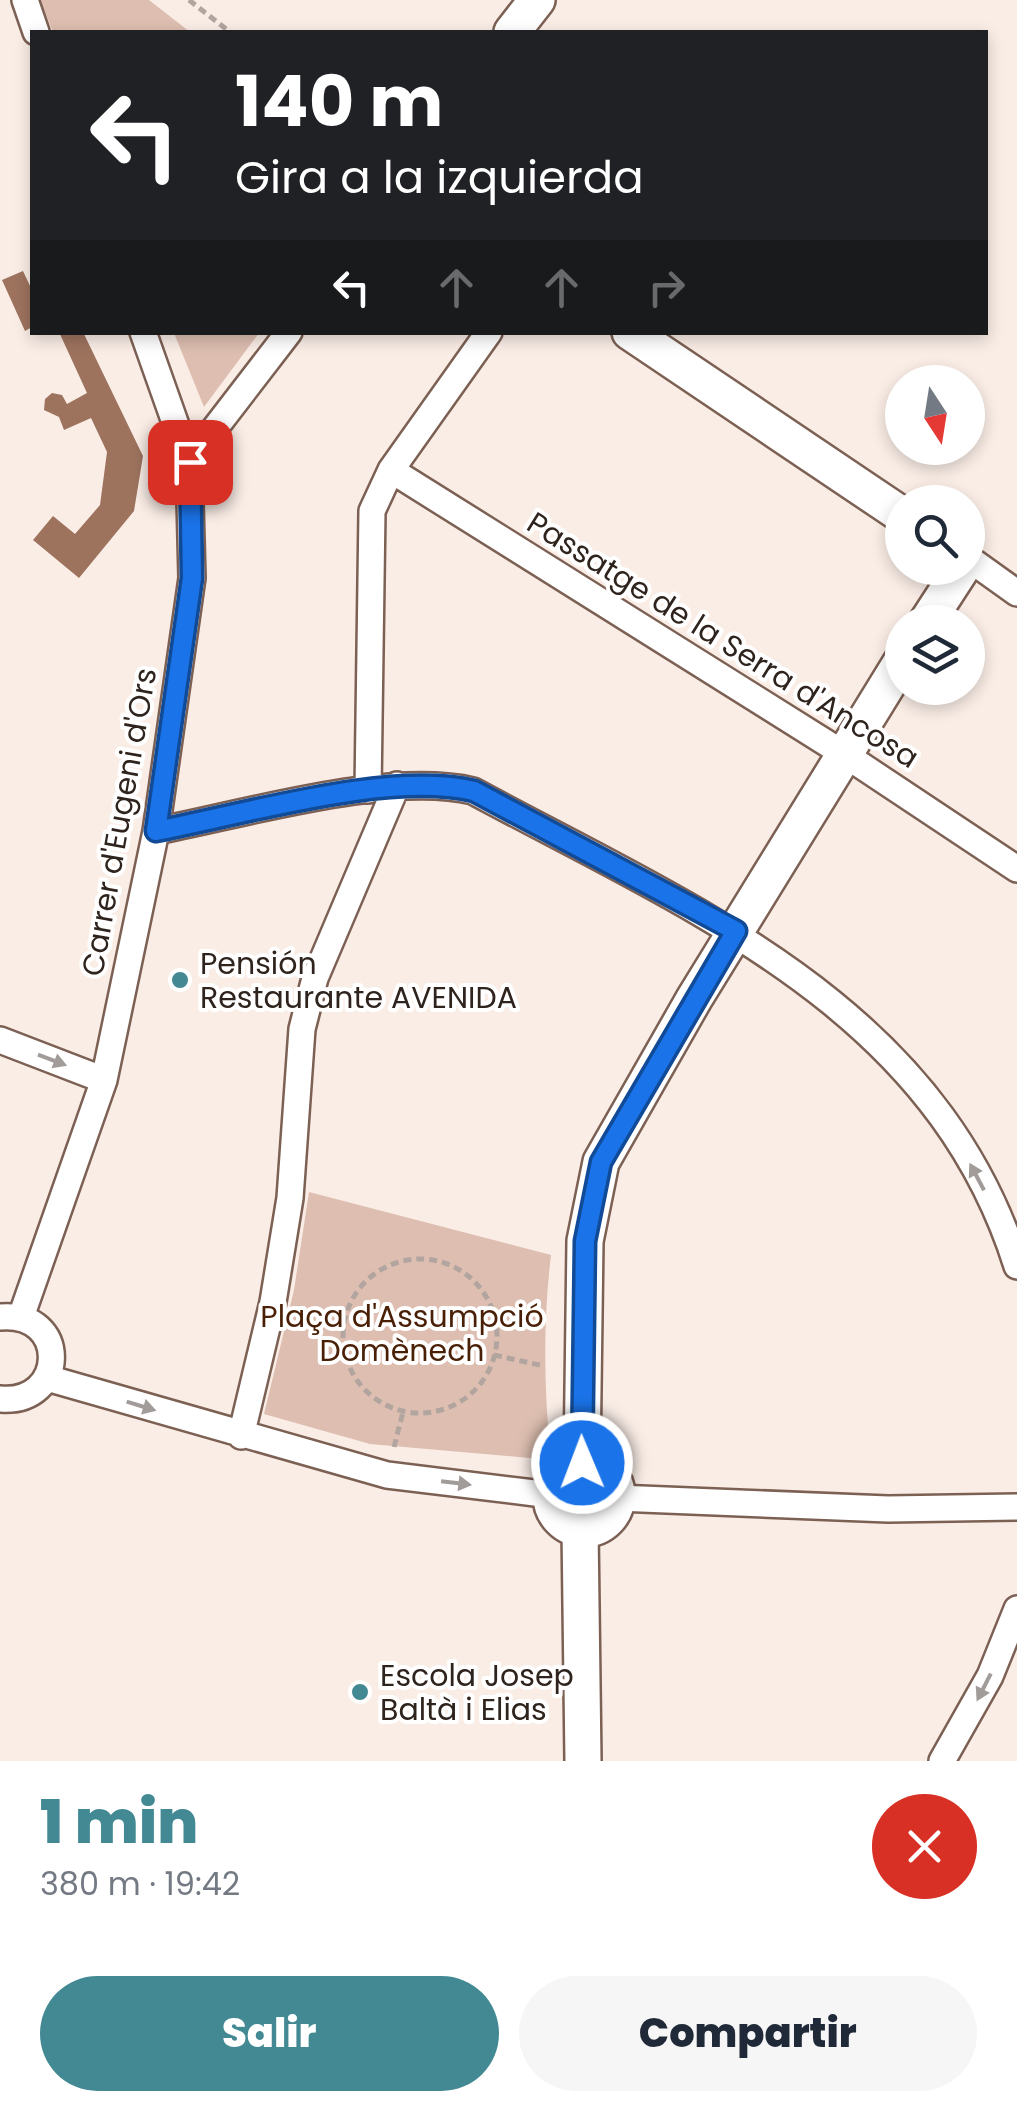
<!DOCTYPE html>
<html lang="es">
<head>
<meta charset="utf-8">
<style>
	body { margin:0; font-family:Poppins,sans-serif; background:#f6f6f7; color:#1f2937; height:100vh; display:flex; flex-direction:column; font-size:38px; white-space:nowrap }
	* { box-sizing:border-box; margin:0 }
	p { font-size:32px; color:#747a83 }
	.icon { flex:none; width:55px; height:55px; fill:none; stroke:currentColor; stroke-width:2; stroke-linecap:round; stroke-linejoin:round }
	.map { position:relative; height:1761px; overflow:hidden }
	.side { display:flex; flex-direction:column; background:#fff; flex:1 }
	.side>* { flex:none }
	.banner { position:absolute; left:30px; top:30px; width:958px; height:305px; border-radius:0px; box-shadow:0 5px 15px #0003; background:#202124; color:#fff; overflow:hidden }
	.needle { width:65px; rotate:168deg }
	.controls { position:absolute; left:885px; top:365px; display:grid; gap:20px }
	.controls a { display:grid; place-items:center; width:100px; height:100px; border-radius:50%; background:#fff; box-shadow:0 5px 15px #0003; font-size:50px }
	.pin { position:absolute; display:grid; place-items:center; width:85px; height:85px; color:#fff; margin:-42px; border-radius:20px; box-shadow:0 5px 15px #0006 }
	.me { position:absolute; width:110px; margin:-55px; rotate:359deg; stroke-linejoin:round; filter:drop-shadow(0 0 8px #0008) }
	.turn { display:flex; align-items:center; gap:35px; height:210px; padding:0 40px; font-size:45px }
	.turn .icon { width:130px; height:130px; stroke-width:2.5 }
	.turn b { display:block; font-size:70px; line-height:85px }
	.lanes { display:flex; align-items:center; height:95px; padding:0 40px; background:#0003; justify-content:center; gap:50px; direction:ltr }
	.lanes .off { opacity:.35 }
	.round { display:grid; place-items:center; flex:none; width:105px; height:105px; border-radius:52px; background:#f6f6f7 }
	.headline { display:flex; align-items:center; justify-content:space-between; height:170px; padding:0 40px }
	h1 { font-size:60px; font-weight:800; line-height:75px; color:#428993 }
	.cta { display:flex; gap:20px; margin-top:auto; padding:20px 40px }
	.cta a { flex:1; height:115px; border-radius:60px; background:#428993; color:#fff; font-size:40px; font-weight:800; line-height:115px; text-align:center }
	.cta a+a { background:#f6f6f7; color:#1f2937 }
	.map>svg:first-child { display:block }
	.green { fill:#ddbeb0 }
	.building { fill:#9d735e }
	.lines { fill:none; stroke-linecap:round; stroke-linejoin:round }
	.street-casing { stroke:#7c6053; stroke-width:30 }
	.secondary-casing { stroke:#7c6053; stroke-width:40 }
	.path { stroke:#b2a59f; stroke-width:5; stroke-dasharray:8 5; stroke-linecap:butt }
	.street { stroke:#fff; stroke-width:25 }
	.secondary { stroke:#fff; stroke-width:35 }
	.oneway { fill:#a19c99 }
	.route-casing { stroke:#114b97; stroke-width:25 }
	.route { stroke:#1a73e8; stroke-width:18 }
	.poi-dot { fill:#428993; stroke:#fff; stroke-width:4 }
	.labels { text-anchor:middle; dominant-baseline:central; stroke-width:8; stroke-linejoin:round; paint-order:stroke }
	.street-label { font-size:30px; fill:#2f231d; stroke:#fff }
	.poi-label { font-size:30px; fill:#2f231d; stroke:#fff; text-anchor:start }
	.park-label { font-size:30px; fill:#491f06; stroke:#fff }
</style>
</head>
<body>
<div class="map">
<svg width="1017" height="1761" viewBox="0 0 1017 1761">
	<rect width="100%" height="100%" fill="#faede6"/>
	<path class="green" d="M 40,0 L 149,0 L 190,32 L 53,32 Z
		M 174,333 L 259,333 L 204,407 Z
		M 309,1192 L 551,1255 C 543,1322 544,1384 550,1451 L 541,1459 L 370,1444 L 264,1414 L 294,1290 Z"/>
	<path class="building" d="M 23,271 L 32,290 L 32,327 L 25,331 L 2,280 Z
		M 59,332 L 83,332 L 143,456 L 134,511 L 79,578 L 33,540 L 53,516 L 75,534 L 100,505 L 107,452 L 91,418 L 64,430 L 59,417 L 44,410 L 45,399 L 52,393 L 62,395 L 67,404 L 87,393 Z"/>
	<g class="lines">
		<g class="street-casing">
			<path id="street" d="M 25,0 L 36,32
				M 189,462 L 289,332
				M 391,470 L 844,754 L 1017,869
				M 968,558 L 1017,593
				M 368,790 L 372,511 L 391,470 L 489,332
				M 156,831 C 245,814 388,771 473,791 C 691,909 935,1006 1017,1266
				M 0,1040 L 104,1080
				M 0,1317 C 70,1311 67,1405 0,1399
				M 21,1317 L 104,1080 L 156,831 L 192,578 L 189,462 L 143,332
				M 47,1378 L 387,1475 L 551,1495
				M 241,1436 L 273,1302 L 290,1198 L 302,1029 L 315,978 L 397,785
				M 617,1498 L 888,1509 L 1017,1507
				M 942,1761 L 990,1676 L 1017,1609"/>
		</g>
		<g class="secondary-casing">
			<path id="secondary" d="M 512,32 L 537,0
				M 630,332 L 902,515
				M 927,622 L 962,568
				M 582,1463 L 585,1241 L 601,1162 L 694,999 L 902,661
				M551 1496a33 33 0 1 1 66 0a33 33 0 1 1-66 0Z
				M 580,1528 L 583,1761"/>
		</g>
		<path class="path" d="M 189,0 L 230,32
			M343 1336a77 77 0 1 1 154 0a77 77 0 1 1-154 0Z
			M 298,1308 L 344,1317
			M 494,1355 L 544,1366
			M 394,1447 L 403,1412"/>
		<use href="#street" class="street"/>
		<use href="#secondary" class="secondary"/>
	</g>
	<defs><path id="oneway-solid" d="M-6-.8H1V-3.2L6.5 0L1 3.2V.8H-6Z" transform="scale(2.5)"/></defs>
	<g class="oneway">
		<use href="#oneway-solid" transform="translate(52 1060) rotate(21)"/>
		<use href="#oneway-solid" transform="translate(977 1177) rotate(-118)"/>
		<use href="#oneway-solid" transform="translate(141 1406) rotate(17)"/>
		<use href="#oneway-solid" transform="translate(456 1483) rotate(7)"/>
		<use href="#oneway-solid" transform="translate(984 1687) rotate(117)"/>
	</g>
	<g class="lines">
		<g class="route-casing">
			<path id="route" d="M 190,462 L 192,578 L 156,831 C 246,814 387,771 474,791 L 736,931 L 601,1162 L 585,1241 L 582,1463"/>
		</g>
		<use href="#route" class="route"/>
	</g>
	<g class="poi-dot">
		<circle cx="180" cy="980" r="10"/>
		<circle cx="360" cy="1692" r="10"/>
	</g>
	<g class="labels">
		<g class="street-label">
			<text transform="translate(723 640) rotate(32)">Passatge de la Serra d'Ancosa</text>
			<text transform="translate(119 822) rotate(-80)">Carrer d'Eugeni d'Ors</text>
		</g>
		<g class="poi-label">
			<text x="200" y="963">Pensión<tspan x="200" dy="34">Restaurante AVENIDA</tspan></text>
			<text x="380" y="1675">Escola Josep<tspan x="380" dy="34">Baltà i Elias</tspan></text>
		</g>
		<g class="park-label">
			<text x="402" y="1316">Plaça d'Assumpció<tspan x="402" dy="34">Domènech</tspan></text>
		</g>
	</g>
</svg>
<div class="controls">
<a><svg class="needle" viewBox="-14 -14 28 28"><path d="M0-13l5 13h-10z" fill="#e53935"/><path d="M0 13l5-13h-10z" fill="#747a83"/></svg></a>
<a><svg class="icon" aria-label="search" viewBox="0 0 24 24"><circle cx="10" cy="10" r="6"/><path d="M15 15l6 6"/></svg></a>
<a><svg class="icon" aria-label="layers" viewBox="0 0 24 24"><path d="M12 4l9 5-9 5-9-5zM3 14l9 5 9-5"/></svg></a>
</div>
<div class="pin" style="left:190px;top:462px;background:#d93025"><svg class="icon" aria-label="arrive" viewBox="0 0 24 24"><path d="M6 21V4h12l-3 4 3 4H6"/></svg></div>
<svg class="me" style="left:582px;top:1463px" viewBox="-20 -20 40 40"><circle r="17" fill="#1a73e8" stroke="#fff" stroke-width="3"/><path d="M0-11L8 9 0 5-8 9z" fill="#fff"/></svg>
<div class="banner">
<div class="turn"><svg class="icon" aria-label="left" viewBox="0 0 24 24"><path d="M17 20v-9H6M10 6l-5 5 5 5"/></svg><div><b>140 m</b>Gira a la izquierda</div></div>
<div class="lanes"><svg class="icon" aria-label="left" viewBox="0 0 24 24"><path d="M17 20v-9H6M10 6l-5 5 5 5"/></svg><svg class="icon off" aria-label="ahead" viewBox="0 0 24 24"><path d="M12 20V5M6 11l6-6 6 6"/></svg><svg class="icon off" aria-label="ahead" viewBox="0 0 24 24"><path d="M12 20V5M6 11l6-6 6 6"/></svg><svg class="icon off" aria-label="right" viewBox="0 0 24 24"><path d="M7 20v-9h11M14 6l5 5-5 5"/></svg></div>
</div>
</div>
<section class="side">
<div class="headline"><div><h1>1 min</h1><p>380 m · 19:42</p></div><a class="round" style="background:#d93025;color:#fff"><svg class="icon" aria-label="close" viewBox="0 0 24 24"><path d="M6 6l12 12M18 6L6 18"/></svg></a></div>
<div class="cta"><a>Salir</a><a>Compartir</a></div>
</section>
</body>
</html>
